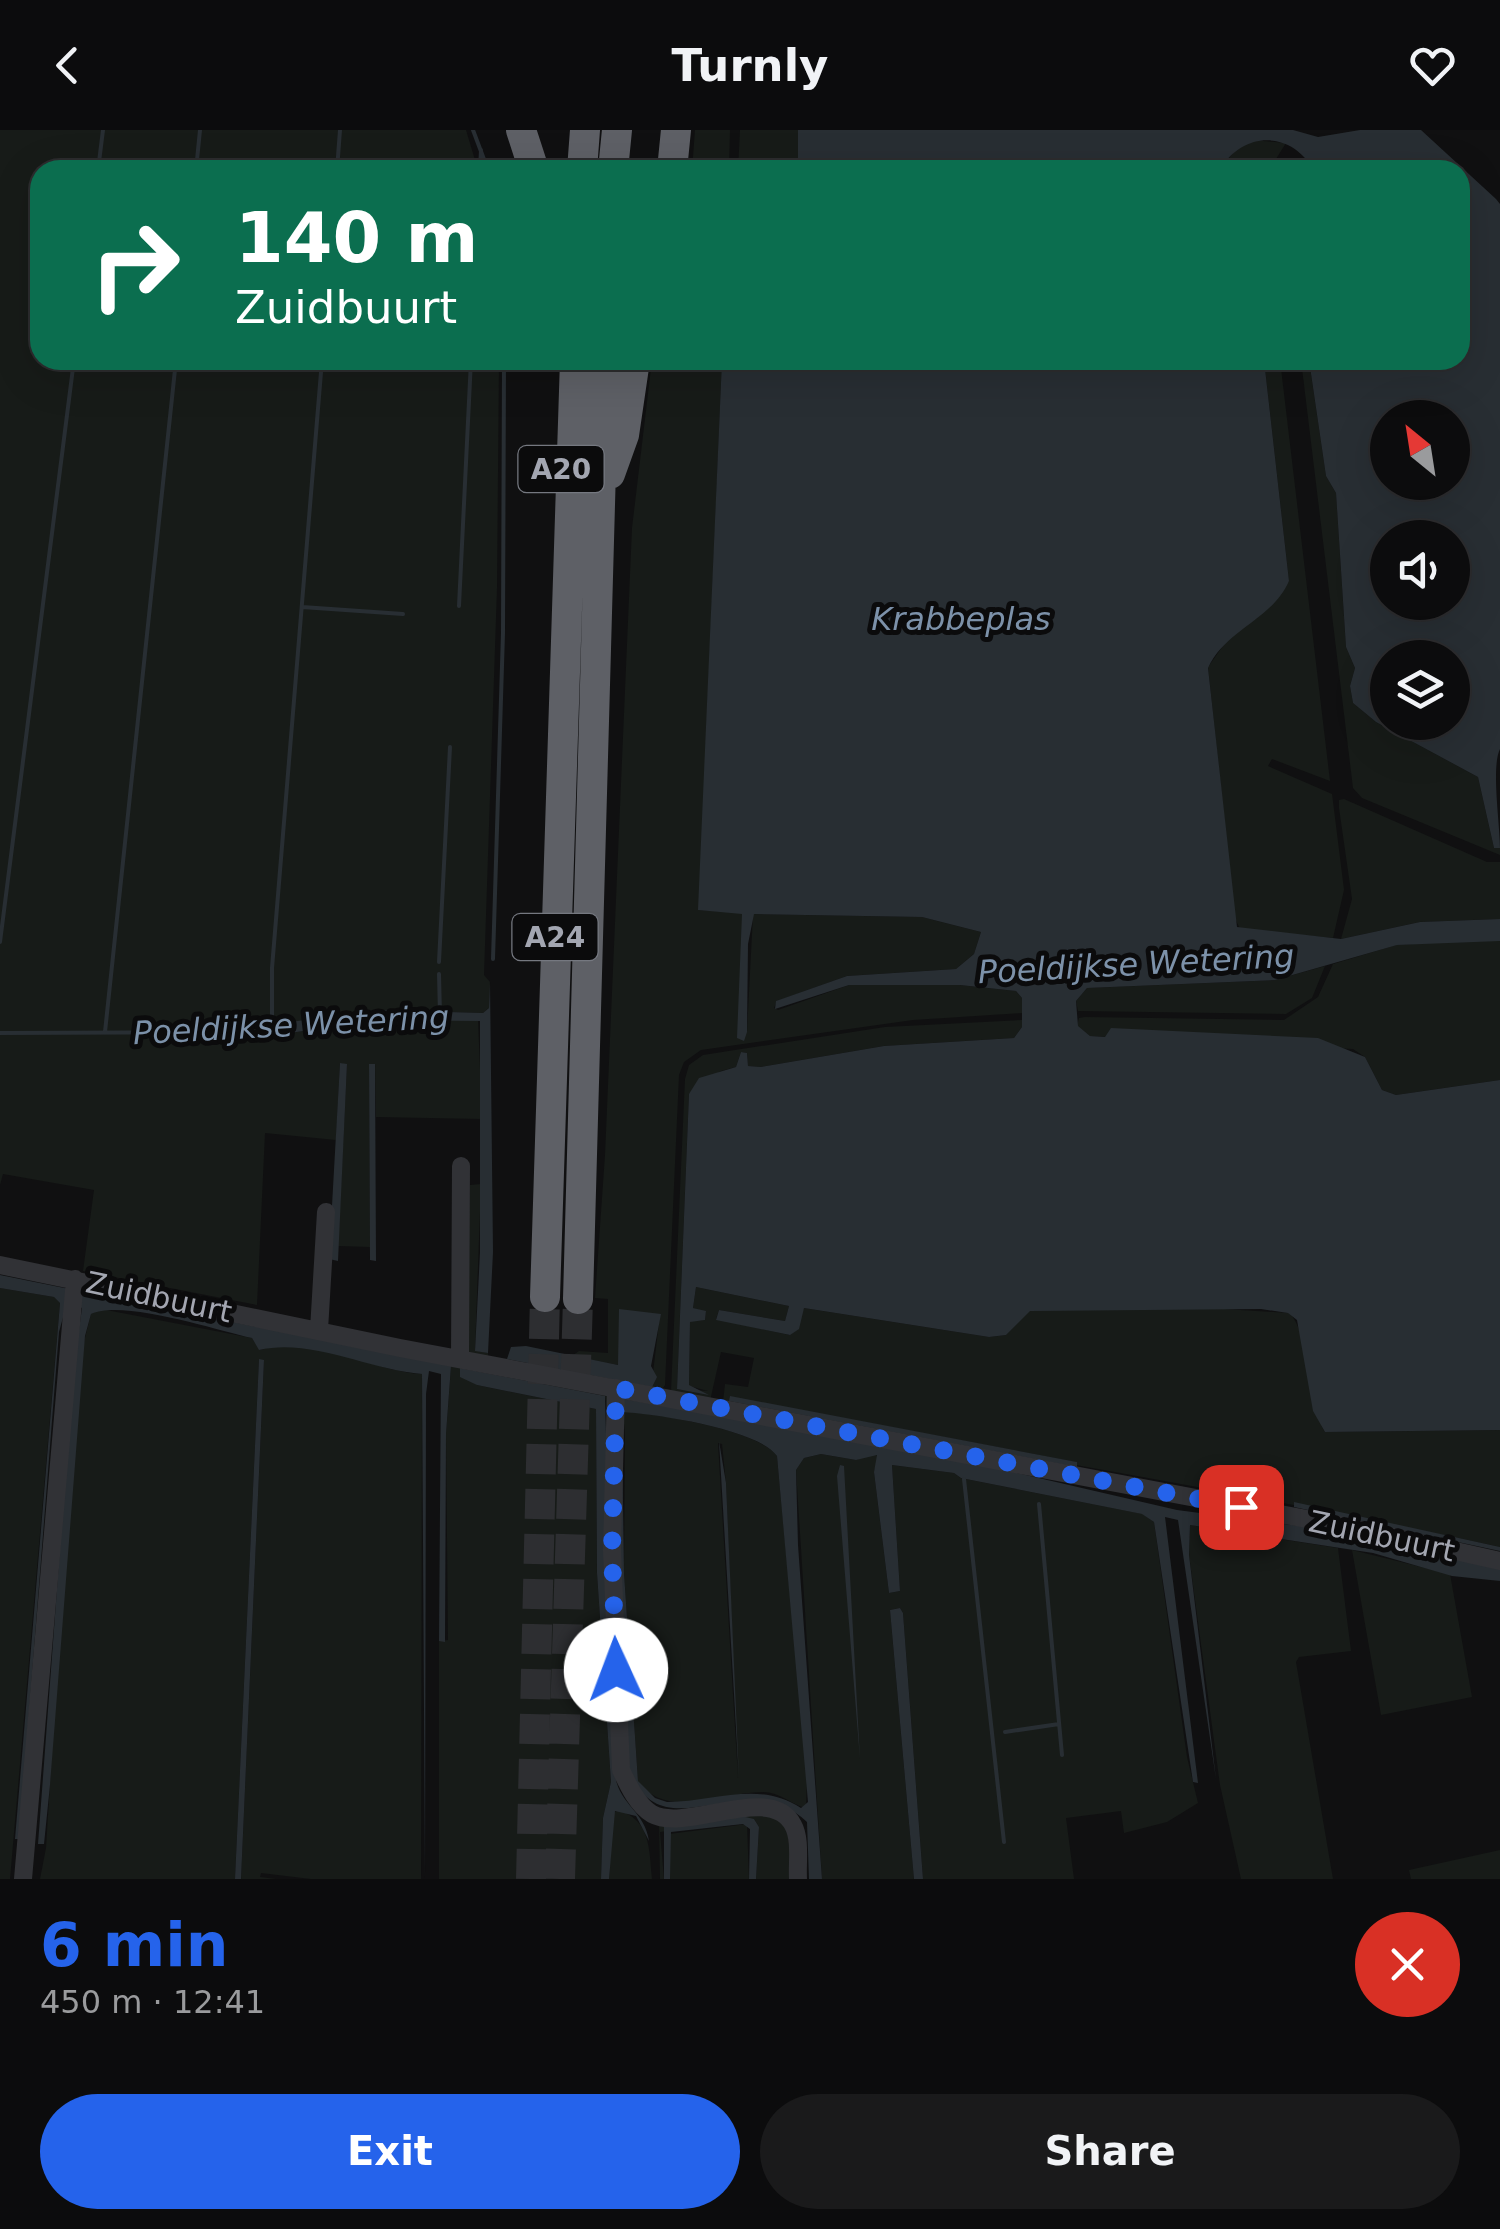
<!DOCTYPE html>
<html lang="en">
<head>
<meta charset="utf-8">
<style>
	body { margin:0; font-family:"DejaVu Sans",sans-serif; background:#1a1a1b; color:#f1f3f6; height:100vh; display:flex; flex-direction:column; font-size:38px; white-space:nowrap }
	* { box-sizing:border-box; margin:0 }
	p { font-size:32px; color:#9a9b9d }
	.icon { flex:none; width:55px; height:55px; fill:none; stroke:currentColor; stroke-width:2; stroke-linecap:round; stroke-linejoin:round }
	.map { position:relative; height:1749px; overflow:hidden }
	.sheet { display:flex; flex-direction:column; background:#0c0c0d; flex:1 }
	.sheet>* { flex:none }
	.banner { position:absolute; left:30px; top:30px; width:1440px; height:210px; border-radius:30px; box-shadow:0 10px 40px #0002,0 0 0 2px #2c2c2e; background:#0b6e4f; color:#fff; overflow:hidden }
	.needle { width:65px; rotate:330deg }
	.tools { position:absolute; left:1370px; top:270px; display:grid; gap:20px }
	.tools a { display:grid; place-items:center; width:100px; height:100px; border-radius:50%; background:#0c0c0d; box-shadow:0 10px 40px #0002,0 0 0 2px #2c2c2e; font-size:50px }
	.pin { position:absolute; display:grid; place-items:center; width:85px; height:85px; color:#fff; margin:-42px; border-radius:20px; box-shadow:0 5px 15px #0006 }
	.me { position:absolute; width:110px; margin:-55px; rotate:358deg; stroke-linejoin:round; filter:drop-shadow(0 0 8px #0008) }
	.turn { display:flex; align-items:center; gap:35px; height:210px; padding:0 40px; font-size:45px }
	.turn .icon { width:130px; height:130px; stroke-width:2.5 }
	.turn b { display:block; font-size:70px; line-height:85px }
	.round { display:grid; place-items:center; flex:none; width:105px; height:105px; border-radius:52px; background:#1a1a1b }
	.summary { display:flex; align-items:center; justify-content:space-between; height:170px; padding:0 40px }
	h1 { font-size:60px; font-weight:700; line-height:75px; color:#2563eb }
	.button { display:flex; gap:20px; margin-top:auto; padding:20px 40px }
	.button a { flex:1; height:115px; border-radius:60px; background:#2563eb; color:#fff; font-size:40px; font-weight:700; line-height:115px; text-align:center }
	.button a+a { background:#1a1a1b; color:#f1f3f6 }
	header { display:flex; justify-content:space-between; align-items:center; height:130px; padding:0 40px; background:#0c0c0d; font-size:45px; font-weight:700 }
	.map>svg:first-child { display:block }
	.green { fill:#171b18; fill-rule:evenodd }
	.water { fill:#282e33; fill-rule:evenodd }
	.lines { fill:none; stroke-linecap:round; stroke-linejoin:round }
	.stream { stroke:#282e33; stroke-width:4 }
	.highway-tunnel { stroke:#2d2e31; stroke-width:30; stroke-dasharray:30 15; stroke-linecap:butt }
	.street { stroke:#313236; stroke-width:18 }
	.highway { stroke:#5e6066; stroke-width:30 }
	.route { stroke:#2563eb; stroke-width:18; stroke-dasharray:0 32.4 }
	.labels { text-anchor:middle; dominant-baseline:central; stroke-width:10; stroke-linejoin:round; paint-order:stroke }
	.shield { fill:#0b0b0c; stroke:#757880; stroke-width:2.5 }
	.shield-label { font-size:28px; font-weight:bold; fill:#a3a6b1 }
	.street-label { font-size:30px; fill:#a3a6b1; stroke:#0b0b0c }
	.water-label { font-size:32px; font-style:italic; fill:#7c91a9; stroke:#0b0b0c }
</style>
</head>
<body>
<header><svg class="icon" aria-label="back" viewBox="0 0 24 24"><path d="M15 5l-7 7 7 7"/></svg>Turnly<svg class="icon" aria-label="heart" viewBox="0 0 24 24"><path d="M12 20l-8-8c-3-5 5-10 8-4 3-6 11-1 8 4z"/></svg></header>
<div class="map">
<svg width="1500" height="1749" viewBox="0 0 1500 1749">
	<rect width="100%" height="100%" fill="#101011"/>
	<path class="green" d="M 0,0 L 466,0 L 478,40 L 40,40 L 40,230 L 499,230 L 497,458 L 484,845 L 490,852 L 489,878 L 483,883 L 379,880 L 268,896 L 271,906 L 374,890 L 478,889 L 482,989 L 376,987 L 375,934 L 369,934 L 370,1117 L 338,1116 L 347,935 L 340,933 L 336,1010 L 265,1003 L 257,1175 L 83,1141 L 94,1060 L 3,1044 L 0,1055 Z
		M 695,0 L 730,0 L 729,40 L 692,40 Z
		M 740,0 L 798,0 L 798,40 L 738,40 Z
		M 1253,10 L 1286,13 L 1269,40 L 1220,40 L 1235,20 Z
		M 652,230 L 722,230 L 699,780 L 742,783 L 747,902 L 753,784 L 922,787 L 981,802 L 974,824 L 956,839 L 847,846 L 777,871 L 774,878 L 778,880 L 849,855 L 960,855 L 1016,861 L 1022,868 L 1023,883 L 913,890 L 701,920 L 684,932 L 679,945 L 665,1255 L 661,1261 L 571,1242 L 570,1239 L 653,1243 L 660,1184 L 618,1235 L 572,1226 L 579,1221 L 608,1223 L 608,1169 L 595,1168 L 605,1025 L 632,398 Z
		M 1264,230 L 1280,230 L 1330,651 L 1272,629 L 1268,636 L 1332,664 L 1344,760 L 1333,808 L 1240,799 L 1235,788 L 1208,537 L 1230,506 L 1257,488 L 1289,451 Z
		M 1301,230 L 1309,230 L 1326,346 L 1336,363 L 1346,517 L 1355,538 L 1350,556 L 1353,573 L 1376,592 L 1478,647 L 1494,718 L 1500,718 L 1500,725 L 1362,668 L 1353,658 Z
		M 1344,669 L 1487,732 L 1500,732 L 1500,789 L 1420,792 L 1341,809 L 1352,769 L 1339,678 L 1339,670 Z
		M 1494,809 L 1500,811 L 1500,950 L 1396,965 L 1382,960 L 1365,927 L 1353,919 L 1106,907 L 1090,906 L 1077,896 L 1079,888 L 1085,887 L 1284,890 L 1318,867 L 1333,834 L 1396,815 Z
		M 1325,836 L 1312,868 L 1286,884 L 1078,881 L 1076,871 L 1087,858 L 1275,850 Z
		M 1022,890 L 1022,897 L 1014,908 L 884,916 L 761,937 L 748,936 L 747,923 L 741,922 L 736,937 L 721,941 L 689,964 L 677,1259 L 708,1261 L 689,1256 L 690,1191 L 705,1190 L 706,1182 L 693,1178 L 696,1157 L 789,1176 L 785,1191 L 719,1180 L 716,1189 L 789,1205 L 804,1178 L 989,1207 L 1006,1205 L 1029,1181 L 1039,1180 L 1178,1176 L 1289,1183 C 1309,1200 1308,1271 1325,1302 L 1500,1300 L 1500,1417 C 1242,1361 982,1320 723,1272 L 725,1254 L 748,1257 L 754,1228 L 721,1222 L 710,1271 L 671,1261 L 685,949 L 689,935 L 703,925 L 885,897 ZM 731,1267 L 1076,1332 L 1077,1336 L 730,1271 Z
		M 481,1054 L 475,1220 L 488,1223 L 488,1227 L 464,1224 L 470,1055 Z
		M 0,1158 L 54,1167 L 60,1173 L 10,1749 L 0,1749 Z
		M 101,1179 L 252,1208 L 260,1220 C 310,1203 372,1241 422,1244 L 421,1749 L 311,1749 L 261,1743 L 260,1747 L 276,1749 L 241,1749 L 264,1230 L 259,1230 L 235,1749 L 40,1749 L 46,1718 L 60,1490 L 83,1216 L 91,1184 Z
		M 440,1229 L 608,1265 L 607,1278 L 605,1266 L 461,1238 L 477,1255 L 596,1279 L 597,1443 L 611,1652 L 603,1688 L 601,1749 L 439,1749 L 439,1511 L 448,1510 L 446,1304 L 451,1237 Z
		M 621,1267 L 856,1311 L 628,1269 L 622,1281 C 656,1284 757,1299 777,1326 L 807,1647 L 806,1678 C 790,1674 780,1662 763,1662 C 722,1662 666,1691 638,1651 L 624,1443 L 625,1303 ZM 718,1313 L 722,1314 L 726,1353 L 738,1648 Z
		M 821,1324 L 856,1330 L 871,1323 L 878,1326 L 874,1342 L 889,1463 L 900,1461 L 892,1335 L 954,1343 L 961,1348 L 1143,1384 L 1154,1392 L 1187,1627 L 1198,1673 L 1167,1692 L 1124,1703 L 1121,1681 L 1066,1688 L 1074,1749 L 923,1749 L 903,1483 L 900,1478 L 890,1480 L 914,1749 L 822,1749 L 796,1340 L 804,1328 Z
		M 1190,1395 L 1338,1418 L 1351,1521 L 1299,1527 L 1296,1532 L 1333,1749 L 1241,1749 L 1220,1655 L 1189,1425 Z
		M 1352,1420 L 1450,1444 L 1472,1567 L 1381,1585 Z
		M 619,1680 C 651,1691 649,1719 652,1749 L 609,1749 L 613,1683 Z
		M 767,1681 L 787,1693 L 794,1749 L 756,1749 L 759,1697 L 754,1689 L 660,1702 L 664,1749 L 660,1749 L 659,1691 Z
		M 747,1694 L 749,1749 L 670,1749 L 669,1704 Z
		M 1500,1720 L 1500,1749 L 1411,1749 L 1409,1740 Z"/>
	<path class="water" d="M 798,0 L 1293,0 L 1318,7 L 1360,0 L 1421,0 L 1496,69 L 1500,74 L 1500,619 C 1491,637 1500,694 1500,718 L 1494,718 L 1478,647 L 1376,592 L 1353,573 L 1350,556 L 1355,538 L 1346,517 L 1336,363 L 1326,346 L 1309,230 L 1460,230 L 1460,40 L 1313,40 C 1292,0 1242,1 1220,40 L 798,40 ZM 1388,288 L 1452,288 L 1452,352 L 1388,352 ZM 1388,408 L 1452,408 L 1452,472 L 1388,472 ZM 1388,528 L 1452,528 L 1452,592 L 1388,592 Z
		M 722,230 L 1264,230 L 1289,451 C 1272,490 1226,499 1208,538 L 1237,797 L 1341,809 L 1420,792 L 1500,789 L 1500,811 L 1397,815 L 1275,850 L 1087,858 L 1076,871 L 1078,896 L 1090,906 L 1105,907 L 1111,898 L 1318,908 L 1365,927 L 1382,960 L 1396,965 L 1500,950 L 1500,1300 L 1325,1302 L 1313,1281 L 1297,1190 L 1288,1183 L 1261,1179 L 1030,1181 L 1006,1205 L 989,1207 L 804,1178 L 799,1199 L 790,1205 L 716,1190 L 719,1180 L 785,1191 L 789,1176 L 696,1157 L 693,1178 L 706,1181 L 705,1190 L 690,1192 L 689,1255 L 709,1265 L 677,1259 L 689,964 L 699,948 L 736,937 L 741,922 L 747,923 L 748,936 L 761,937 L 884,916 L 1014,908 L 1022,897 L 1022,868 L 1016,861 L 960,855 L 849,855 L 775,879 L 776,871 L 847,846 L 956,839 L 974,824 L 981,802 L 922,787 L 754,784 L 748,814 L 747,902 L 744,911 L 737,908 L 742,784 L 698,780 Z
		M 490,852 L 493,1122 L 488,1223 L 475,1221 L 480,1122 L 480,891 L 374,890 L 271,906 L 268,895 L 379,880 L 483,883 L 489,878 Z
		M 340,933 L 347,934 L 338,1131 L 329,1129 Z
		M 369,934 L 375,934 L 376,1131 L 370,1130 Z
		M 0,1145 L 451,1236 L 446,1304 L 445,1512 L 439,1511 L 441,1244 L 429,1241 L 426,1264 L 425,1749 L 422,1244 C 369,1240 312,1208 259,1220 L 252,1208 C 216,1200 122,1169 91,1184 L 85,1206 L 50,1655 L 44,1714 L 38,1714 L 73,1244 L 82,1178 L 68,1169 L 59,1202 L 19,1709 L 15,1709 L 60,1173 L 54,1167 L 0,1158 Z
		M 619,1179 L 661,1184 L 651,1236 L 657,1247 L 652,1257 L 507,1229 L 511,1217 L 526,1216 L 618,1235 Z
		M 259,1229 L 264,1230 L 241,1749 L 235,1749 Z
		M 460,1238 L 605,1266 L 615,1644 C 618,1674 645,1681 649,1711 L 636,1686 L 615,1681 L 609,1749 L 601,1749 L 603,1688 L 611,1652 L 597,1443 L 596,1279 L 477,1255 L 460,1247 Z
		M 730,1266 L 1077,1332 L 1077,1337 L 729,1271 Z
		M 624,1269 L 931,1323 L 1177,1380 L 1315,1398 L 1500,1437 L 1500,1451 L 1452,1446 L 1373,1423 L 1190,1395 L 1189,1425 L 1216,1649 L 1178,1390 L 1165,1387 L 1198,1653 L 1193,1652 L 1154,1392 L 1142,1384 L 961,1348 L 954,1343 L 892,1335 L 900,1461 L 889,1463 L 874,1342 L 877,1325 L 856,1330 L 821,1324 L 804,1328 L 796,1340 L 798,1415 L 822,1749 L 809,1749 L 807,1692 C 744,1631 658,1729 628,1635 L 619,1458 L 622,1298 L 624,1443 L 638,1651 L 655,1668 L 667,1672 C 715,1672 758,1650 801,1678 L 808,1672 L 777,1326 C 758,1299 656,1284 622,1282 Z
		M 719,1311 L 726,1353 L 739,1648 Z
		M 840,1335 L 844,1336 L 860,1629 L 837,1346 Z
		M 1294,1372 L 1500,1417 L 1500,1421 L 1294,1377 Z
		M 900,1478 L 903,1483 L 923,1749 L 914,1749 L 890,1480 Z
		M 741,1686 L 754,1689 L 759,1697 L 756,1749 L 749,1749 L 750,1699 L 743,1694 L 671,1702 L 670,1749 L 664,1749 L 664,1696 Z"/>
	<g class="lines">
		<path class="stream" d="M 473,0 L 488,40
			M 98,40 L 103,0
			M 196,40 L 200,0
			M 337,40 L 340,0
			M 480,40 L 481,20
			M 459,476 L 471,230
			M 302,477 L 403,484
			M 0,812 L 74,230
			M 493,829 L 503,503 L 504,230
			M 439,832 L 450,617
			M 439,844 L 440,885
			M 272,897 L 272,838 L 322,230
			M 105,902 L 176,230
			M 0,903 L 270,902
			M 964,1349 L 1004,1712
			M 1039,1374 L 1062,1625
			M 1005,1602 L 1059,1594"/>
		<path class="highway-tunnel" d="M 531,1749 L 545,1167
			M 560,1749 L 578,1169"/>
		<path class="street" d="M 0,1135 L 400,1218 L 1344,1396 L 1500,1431
			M 319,1200 L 326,1082
			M 460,1228 L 461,1036
			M 616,1258 L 612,1420 L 621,1640 C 628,1655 637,1675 652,1684 C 687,1703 771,1652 793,1695 C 801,1709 797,1733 798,1749
			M 23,1749 L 75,1149"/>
		<path class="highway" d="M 521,0 L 534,40
			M 582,40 L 585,0
			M 613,40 L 617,0
			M 672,40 L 676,0
			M 610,344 L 624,305 L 635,230
			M 545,1167 L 575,230
			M 578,1169 L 604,230"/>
	</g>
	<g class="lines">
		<path class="route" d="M 616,1540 L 612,1420 L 616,1258 L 1241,1377"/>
	</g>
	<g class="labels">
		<g class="shield">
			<rect x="518.5" y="316" width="85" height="46" rx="8"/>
			<rect x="512.5" y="784" width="85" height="46" rx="8"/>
		</g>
		<g class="shield-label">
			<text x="561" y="339">A20</text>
			<text x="555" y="807">A24</text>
		</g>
		<g class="street-label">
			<text transform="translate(159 1167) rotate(12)">Zuidbuurt</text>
			<text transform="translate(1382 1406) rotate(12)">Zuidbuurt</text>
		</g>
		<g class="water-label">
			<text x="961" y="489">Krabbeplas</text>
			<text transform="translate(1136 834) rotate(-3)">Poeldijkse Wetering</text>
			<text transform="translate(291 895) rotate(-3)">Poeldijkse Wetering</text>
		</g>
	</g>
</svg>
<div class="tools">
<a><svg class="needle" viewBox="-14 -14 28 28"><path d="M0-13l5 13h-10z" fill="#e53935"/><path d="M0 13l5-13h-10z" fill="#9a9b9d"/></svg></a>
<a><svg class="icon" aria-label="sound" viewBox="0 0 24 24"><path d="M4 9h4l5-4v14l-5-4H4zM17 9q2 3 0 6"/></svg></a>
<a><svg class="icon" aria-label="layers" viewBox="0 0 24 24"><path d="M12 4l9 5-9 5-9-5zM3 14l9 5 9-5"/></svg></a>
</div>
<div class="pin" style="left:1241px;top:1377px;background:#d93025"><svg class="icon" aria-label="arrive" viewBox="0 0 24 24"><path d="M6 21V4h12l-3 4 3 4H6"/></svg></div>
<svg class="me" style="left:616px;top:1540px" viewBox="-20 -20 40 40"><circle r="19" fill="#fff"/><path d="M0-13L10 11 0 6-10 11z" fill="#2563eb"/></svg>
<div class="banner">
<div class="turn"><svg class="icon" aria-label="right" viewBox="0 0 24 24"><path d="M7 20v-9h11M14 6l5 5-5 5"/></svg><div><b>140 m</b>Zuidbuurt</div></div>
</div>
</div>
<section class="sheet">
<div class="summary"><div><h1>6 min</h1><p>450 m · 12:41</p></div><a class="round" style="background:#d93025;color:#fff"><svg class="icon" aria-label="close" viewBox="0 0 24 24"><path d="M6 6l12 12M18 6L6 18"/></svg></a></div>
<div class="button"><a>Exit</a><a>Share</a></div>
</section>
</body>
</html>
